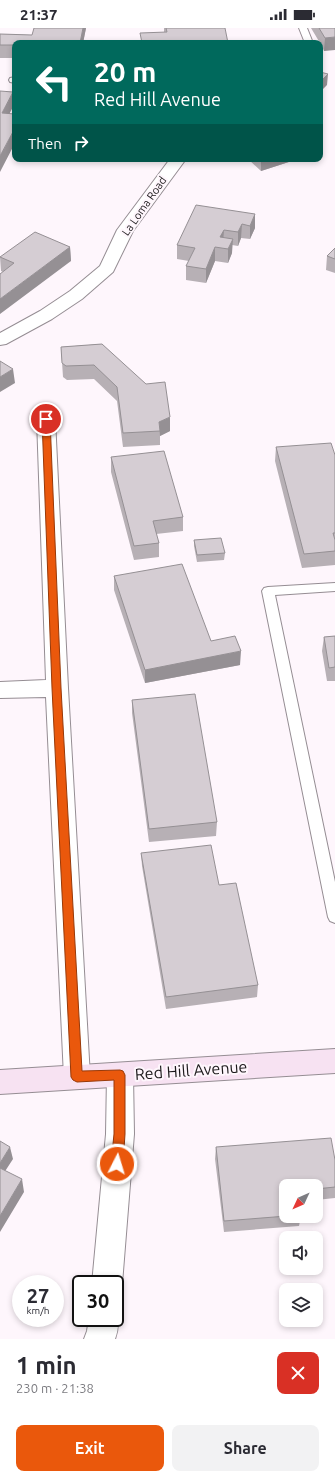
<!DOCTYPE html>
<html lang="en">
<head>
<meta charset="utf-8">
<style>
	body { margin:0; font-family:Ubuntu,sans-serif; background:#f2f2f3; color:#2b2b33; height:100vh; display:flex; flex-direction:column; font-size:15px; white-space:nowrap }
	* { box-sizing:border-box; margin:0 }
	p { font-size:13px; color:#7c7c81 }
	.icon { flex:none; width:22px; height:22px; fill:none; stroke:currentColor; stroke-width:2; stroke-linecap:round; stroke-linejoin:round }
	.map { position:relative; height:1311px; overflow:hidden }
	.side { display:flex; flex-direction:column; background:#fff; flex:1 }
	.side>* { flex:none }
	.top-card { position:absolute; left:12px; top:12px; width:311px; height:122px; border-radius:8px; box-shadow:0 2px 6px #0003; background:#00695c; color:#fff; overflow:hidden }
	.needle { width:26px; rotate:226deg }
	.controls { position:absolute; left:279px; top:1151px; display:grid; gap:8px }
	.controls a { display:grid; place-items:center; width:44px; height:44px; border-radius:8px; background:#fff; box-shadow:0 2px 6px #0003; font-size:20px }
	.speed { position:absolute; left:12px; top:1247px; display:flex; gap:8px; font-size:20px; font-weight:700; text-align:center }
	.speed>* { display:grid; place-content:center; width:52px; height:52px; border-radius:50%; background:#fff; box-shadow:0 2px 6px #0003; line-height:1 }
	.speed small { font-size:10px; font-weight:400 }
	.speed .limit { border:2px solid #111; border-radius:6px; background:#fff; color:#111 }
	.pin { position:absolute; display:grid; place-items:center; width:34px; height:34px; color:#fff; margin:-17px; border:2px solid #fff; border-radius:50%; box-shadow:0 1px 4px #0007 }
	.me { position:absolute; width:44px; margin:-22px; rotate:5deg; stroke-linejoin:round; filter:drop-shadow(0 0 3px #0008) }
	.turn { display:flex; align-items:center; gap:14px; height:84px; padding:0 16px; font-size:18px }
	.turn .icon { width:52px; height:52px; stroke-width:2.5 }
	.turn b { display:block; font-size:28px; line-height:34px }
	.then { display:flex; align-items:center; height:38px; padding:0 16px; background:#0003; gap:8px; font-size:15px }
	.round { display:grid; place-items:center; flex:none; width:42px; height:42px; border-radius:8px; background:#f2f2f3 }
	.headline { display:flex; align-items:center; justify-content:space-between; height:68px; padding:0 16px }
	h1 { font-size:24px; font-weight:700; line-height:30px }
	.action { display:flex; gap:8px; margin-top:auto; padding:8px 16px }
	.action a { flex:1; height:46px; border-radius:8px; background:#ea580c; color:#fff; font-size:16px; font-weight:700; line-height:46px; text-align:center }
	.action a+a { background:#f2f2f3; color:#2b2b33 }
	.status { display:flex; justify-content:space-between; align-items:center; height:28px; padding:0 20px; background:#fff; direction:ltr }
	.status svg { height:11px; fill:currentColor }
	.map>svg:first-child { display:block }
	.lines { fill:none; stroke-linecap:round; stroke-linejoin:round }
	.lane-casing { stroke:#958d93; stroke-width:2 }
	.street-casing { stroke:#958d93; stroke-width:2 }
	.secondary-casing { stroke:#958d93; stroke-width:2 }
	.lane { fill:#fff; fill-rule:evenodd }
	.street { fill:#fff; fill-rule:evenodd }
	.secondary { fill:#f7e2f2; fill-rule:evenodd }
	.wall { fill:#b7b0b5 }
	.shaded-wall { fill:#959094 }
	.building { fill:#d5cdd3; stroke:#959094 }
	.route { fill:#ea580c; stroke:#983908 }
	.labels { text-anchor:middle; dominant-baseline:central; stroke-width:4; stroke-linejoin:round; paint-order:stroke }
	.far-street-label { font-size:11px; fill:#1c191b; stroke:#fef6fc }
	.near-street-label { font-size:16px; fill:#1c191b; stroke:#fef6fc }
</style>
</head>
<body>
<div class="status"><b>21:37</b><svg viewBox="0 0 49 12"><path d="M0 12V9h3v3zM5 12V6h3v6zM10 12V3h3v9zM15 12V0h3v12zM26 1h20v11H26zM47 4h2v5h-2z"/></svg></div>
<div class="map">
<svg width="335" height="1311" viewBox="0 0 335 1311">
	<rect width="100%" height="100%" fill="#fef6fc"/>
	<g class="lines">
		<g class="lane-casing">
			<path id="lane" d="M 299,0 L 307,0 L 313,15 L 305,15 Z
				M 15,49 L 15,55 L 10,54 L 9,52 L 10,50 Z
				M 335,555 L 335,563 L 275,567 L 335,854 L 335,895 L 330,893 L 328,889 L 262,563 L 264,560 L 268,559 Z"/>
		</g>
		<g class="street-casing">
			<path id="street" d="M 170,131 L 186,131 L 133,203 L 113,244 L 82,271 L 52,291 L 6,316 L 0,317 L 0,305 L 40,283 L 70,263 L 100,238 L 117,202 Z
				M 46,385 L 53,387 L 55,391 L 68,660 L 90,1049 L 86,1058 L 77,1061 L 68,1058 L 64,1049 L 46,669 L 0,670 L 0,654 L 46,652 L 37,391 L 39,387 Z
				M 120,1035 L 129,1038 L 133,1047 L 134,1106 L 122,1256 L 117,1266 L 115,1267 L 115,1256 L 92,1256 L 106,1106 L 107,1047 L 111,1038 Z
				M 115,1281 C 119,1291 119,1300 115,1311 L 84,1311 L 87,1303 L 89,1290 L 115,1290 Z"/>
		</g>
		<g class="secondary-casing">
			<path id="secondary" d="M 335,1021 L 335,1045 L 0,1066 L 0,1042 Z"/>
		</g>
		<use href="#lane" class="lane"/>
		<use href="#street" class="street"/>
		<use href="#secondary" class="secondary"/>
	</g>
	<path class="wall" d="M 86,0 L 83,15 L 15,15 L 15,30 L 0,30 L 0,6 L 32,7 Z
		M 164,0 L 225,0 L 164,4 Z
		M 311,0 L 335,0 L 324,23 L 320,15 Z
		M 248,131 L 298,131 L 261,143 Z
		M 255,186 L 255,200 L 250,211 L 241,210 L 238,218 L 232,217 L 232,225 L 228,235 L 215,233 L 206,255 L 186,252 L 186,238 L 189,233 L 177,231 L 177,217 Z
		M 70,219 L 71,233 L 3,244 L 1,243 L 0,229 Z
		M 335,220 L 335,245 L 326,242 L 327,228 Z
		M 102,316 L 170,403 L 160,408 L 160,417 L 123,419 L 117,373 L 94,351 L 67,352 L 63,349 L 61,319 Z
		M 276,419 L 335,427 L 335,537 L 302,540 L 275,433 Z
		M 111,429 L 183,489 L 183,503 L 156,506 L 159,515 L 159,529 L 134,532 L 111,444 Z
		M 194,512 L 225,525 L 224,532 L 197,534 L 194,518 Z
		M 114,548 L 211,613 L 240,637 L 145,655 L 114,562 Z
		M 335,608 L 335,653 L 327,653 L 322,623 L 324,609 Z
		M 132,672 L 217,794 L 216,808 L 149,814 L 132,685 Z
		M 141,825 L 219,857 L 258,957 L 257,969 L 166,981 L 142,838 Z
		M 216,1119 L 335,1132 L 335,1170 L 316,1172 L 316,1158 L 286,1158 L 286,1188 L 301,1188 L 299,1198 L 224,1204 L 215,1131 Z"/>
	<path class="shaded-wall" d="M 83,0 L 86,0 L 83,15 L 80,15 Z
		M 335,9 L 335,22 L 324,23 L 325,10 Z
		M 328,46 L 327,57 L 320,64 L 320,54 Z
		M 13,64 L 14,77 L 3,98 L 2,85 Z
		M 15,100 L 15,115 L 0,144 L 0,128 Z
		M 264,131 L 298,131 L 261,143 L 261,132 Z
		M 255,186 L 255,200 L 250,211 L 250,198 Z
		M 242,196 L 241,210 L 238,218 L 238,204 Z
		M 224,202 L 223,216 L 220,209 Z
		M 233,211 L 232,225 L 228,235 L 228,221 Z
		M 70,219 L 71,233 L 0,286 L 0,271 Z
		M 215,219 L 215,233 L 206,255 L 206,241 Z
		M 13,341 L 15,355 L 0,364 L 0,349 Z
		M 170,389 L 170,403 L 160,408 L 159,394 Z
		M 241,623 L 240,637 L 145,655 L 145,642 Z
		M 10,1119 L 13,1131 L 0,1151 L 0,1135 Z
		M 22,1151 L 24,1164 L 0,1204 L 0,1188 Z"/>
	<path class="building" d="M 34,0 L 83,0 L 80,15 L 15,15 L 15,17 L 0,17 L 0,6 L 32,7 Z
		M 166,0 L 225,0 L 228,15 L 142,15 L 140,5 L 167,4 Z
		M 319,0 L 335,0 L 335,9 L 325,10 Z
		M 320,44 L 328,46 L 320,54 Z
		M 0,63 L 13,64 L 2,85 L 15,86 L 15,100 L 0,128 Z
		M 196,177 L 255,186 L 250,198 L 242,196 L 238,204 L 224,202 L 220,209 L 233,211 L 228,221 L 215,219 L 206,241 L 186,238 L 195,220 L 177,217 Z
		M 35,204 L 70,219 L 0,271 L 0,246 L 14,235 L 0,229 Z
		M 335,220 L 335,231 L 327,228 Z
		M 102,316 L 146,356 L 165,354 L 170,389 L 159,394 L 160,403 L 123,405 L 117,359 L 94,337 L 66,338 L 62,335 L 61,319 Z
		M 0,333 L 13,341 L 0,349 Z
		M 331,415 L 335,427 L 335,505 L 333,505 L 335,512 L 335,523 L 304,526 L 276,419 Z
		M 164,423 L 183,489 L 153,493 L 159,515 L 134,518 L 111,429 Z
		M 221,510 L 225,525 L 197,527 L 194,512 Z
		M 182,536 L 211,613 L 235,608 L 241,623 L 145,642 L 114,548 Z
		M 335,608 L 335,639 L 329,640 L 324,609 Z
		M 195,666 L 217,794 L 149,801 L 132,672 Z
		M 211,817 L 219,857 L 236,855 L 258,957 L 166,969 L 141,825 Z
		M 331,1110 L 335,1132 L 335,1159 L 316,1161 L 316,1158 L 286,1158 L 286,1188 L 287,1188 L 224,1193 L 216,1119 Z
		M 0,1113 L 10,1119 L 0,1135 Z
		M 0,1140 L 22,1151 L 0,1188 Z"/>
	<path class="route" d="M 46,389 L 50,391 L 61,660 L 82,1043 L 120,1042 L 123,1043 L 125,1047 L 125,1106 L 123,1136 L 121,1140 L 117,1142 L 113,1140 L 111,1136 L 114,1106 L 114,1052 L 77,1054 L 73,1052 L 71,1049 L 52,660 L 42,391 Z"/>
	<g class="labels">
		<g class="far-street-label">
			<text transform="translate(144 178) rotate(-55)">La Loma Road</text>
		</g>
		<g class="near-street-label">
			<text transform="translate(191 1042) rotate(-4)">Red Hill Avenue</text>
		</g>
	</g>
</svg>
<div class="controls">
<a><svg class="needle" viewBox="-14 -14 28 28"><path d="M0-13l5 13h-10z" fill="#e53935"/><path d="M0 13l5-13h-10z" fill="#7c7c81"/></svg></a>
<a><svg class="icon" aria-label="sound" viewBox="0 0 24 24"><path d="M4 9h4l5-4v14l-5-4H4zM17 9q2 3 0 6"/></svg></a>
<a><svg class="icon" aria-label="layers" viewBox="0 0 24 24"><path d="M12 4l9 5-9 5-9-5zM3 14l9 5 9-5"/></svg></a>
</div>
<div class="speed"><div>27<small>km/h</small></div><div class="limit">30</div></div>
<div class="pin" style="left:46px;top:391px;background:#d93025"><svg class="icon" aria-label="arrive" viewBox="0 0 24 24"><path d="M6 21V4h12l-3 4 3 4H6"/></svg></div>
<svg class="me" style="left:117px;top:1136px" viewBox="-20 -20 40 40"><circle r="17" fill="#ea580c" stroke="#fff" stroke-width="3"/><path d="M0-11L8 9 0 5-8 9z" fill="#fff"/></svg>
<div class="top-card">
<div class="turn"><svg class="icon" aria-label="left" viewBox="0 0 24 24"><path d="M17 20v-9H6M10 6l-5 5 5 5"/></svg><div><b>20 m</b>Red Hill Avenue</div></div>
<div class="then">Then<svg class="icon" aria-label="right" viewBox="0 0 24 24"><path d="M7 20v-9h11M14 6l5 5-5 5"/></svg></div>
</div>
</div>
<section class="side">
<div class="headline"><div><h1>1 min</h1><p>230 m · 21:38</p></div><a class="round" style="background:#d93025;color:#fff"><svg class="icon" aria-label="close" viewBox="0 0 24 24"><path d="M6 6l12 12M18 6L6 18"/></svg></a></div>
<div class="action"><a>Exit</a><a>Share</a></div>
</section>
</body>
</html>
